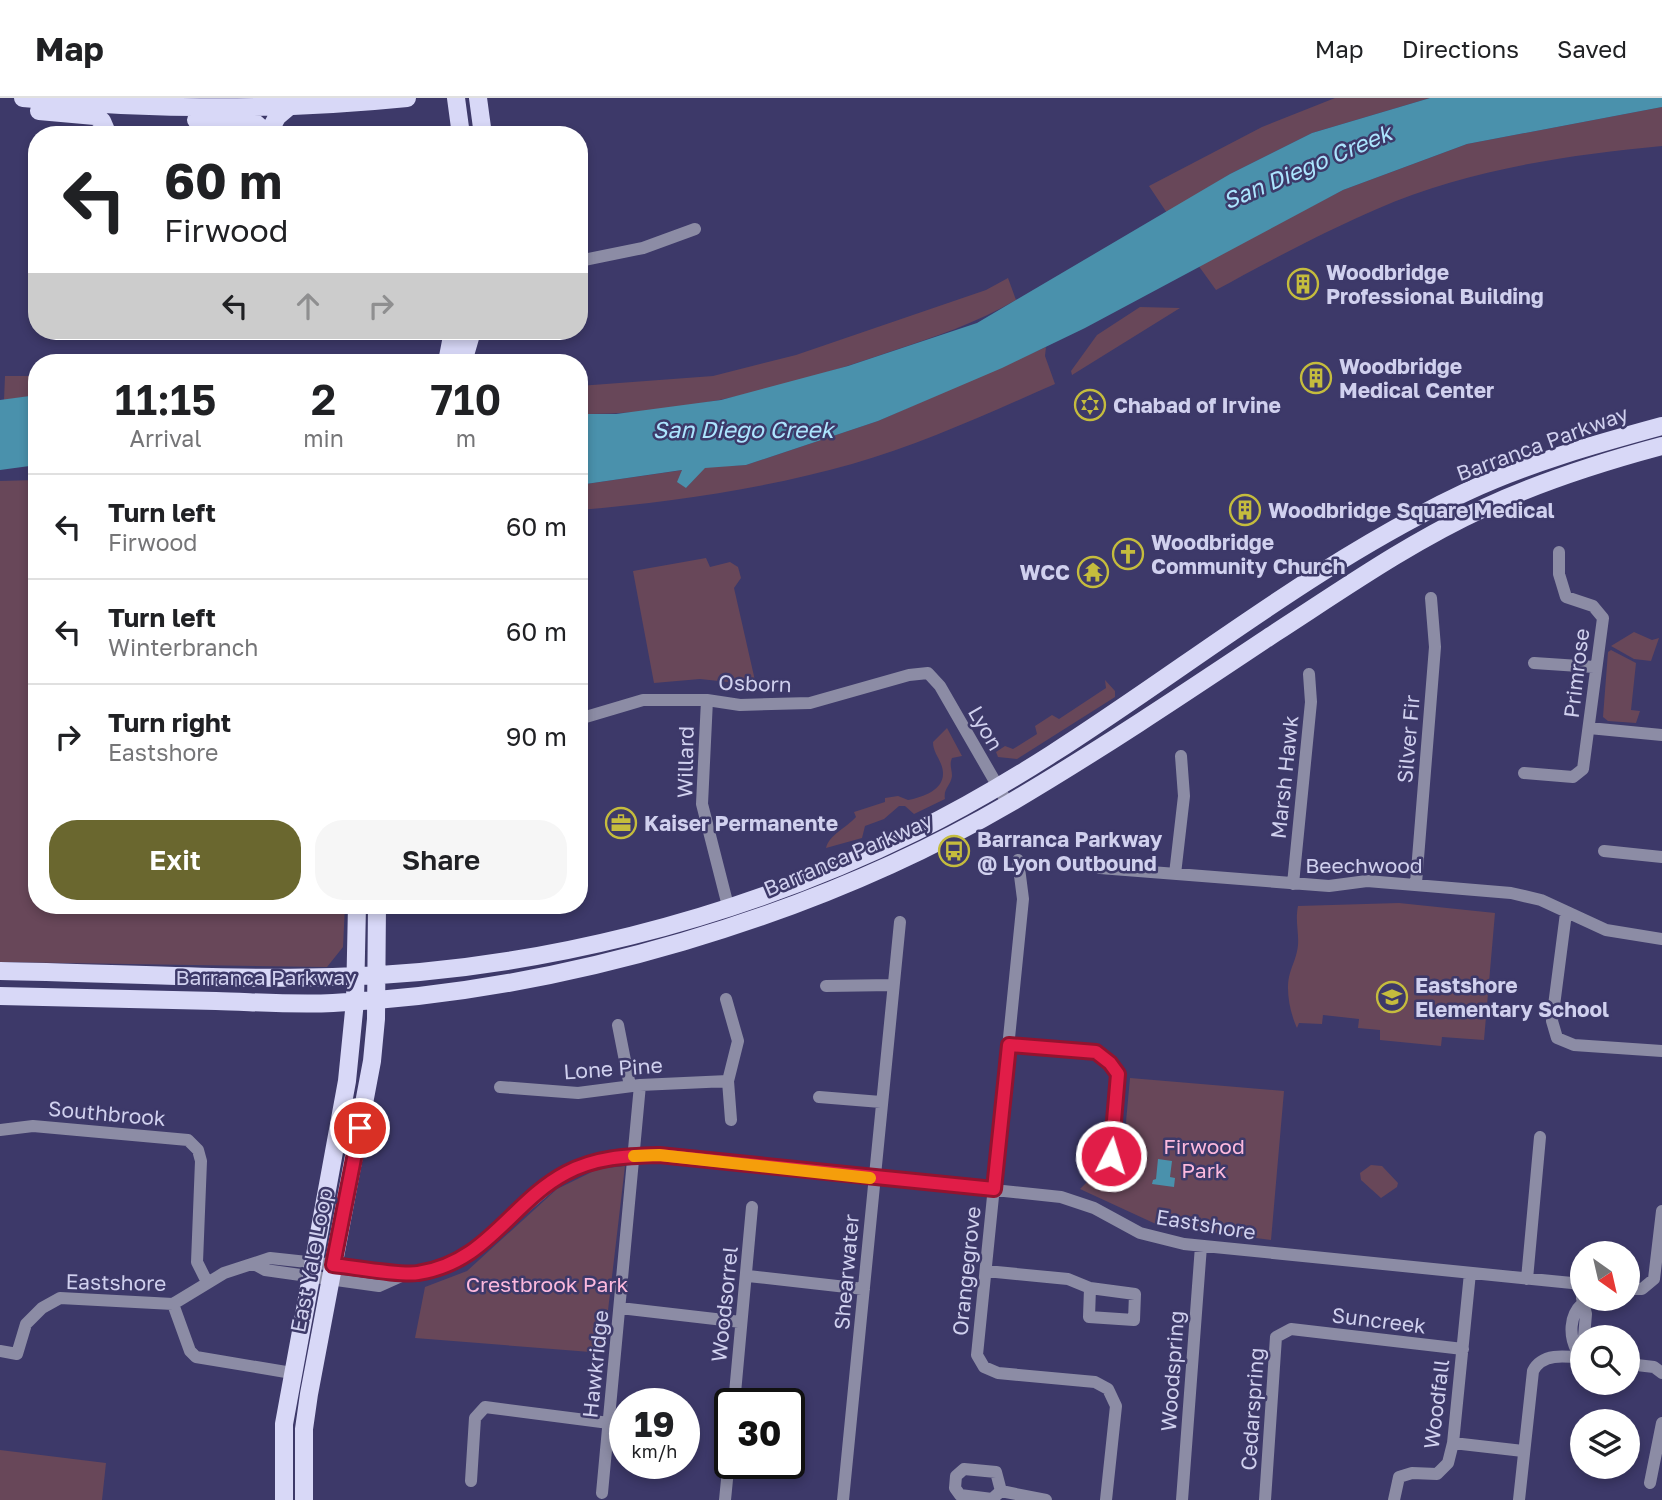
<!DOCTYPE html>
<html lang="en">
<head>
<meta charset="utf-8">
<style>
	body { margin:0; font-family:"Golos Text",sans-serif; background:#f6f6f6; color:#202124; height:100vh; display:flex; flex-direction:column; font-size:26px; white-space:nowrap }
	* { box-sizing:border-box; margin:0 }
	p { font-size:23px; color:#757577 }
	.icon { flex:none; width:38px; height:38px; fill:none; stroke:currentColor; stroke-width:2; stroke-linecap:round; stroke-linejoin:round }
	.map { position:relative; flex:1; overflow:hidden }
	.side { position:absolute; left:28px; top:256px; width:560px; height:560px; display:flex; flex-direction:column; background:#fff; border-radius:28px; box-shadow:0 4px 10px #0003 }
	.side>* { flex:none }
	.top-card { position:absolute; left:28px; top:28px; width:560px; height:214px; border-radius:28px; box-shadow:0 4px 10px #0003; background:#fff; color:#202124; overflow:hidden }
	.needle { width:46px; rotate:146deg }
	.tools { position:absolute; left:1570px; top:1143px; display:grid; gap:14px }
	.tools a { display:grid; place-items:center; width:70px; height:70px; border-radius:50%; background:#fff; box-shadow:0 4px 10px #0003; font-size:35px }
	.speed { position:absolute; left:609px; top:1290px; display:flex; gap:14px; font-size:35px; font-weight:700; text-align:center }
	.speed>* { display:grid; place-content:center; width:91px; height:91px; border-radius:50%; background:#fff; box-shadow:0 4px 10px #0003; line-height:1 }
	.speed small { font-size:18px; font-weight:400 }
	.speed .limit { border:4px solid #111; border-radius:10px; background:#fff; color:#111 }
	.pin { position:absolute; display:grid; place-items:center; width:60px; height:60px; color:#fff; margin:-30px; border:4px solid #fff; border-radius:50%; box-shadow:0 2px 7px #0007 }
	.me { position:absolute; width:77px; margin:-38px; rotate:5deg; stroke-linejoin:round; filter:drop-shadow(0 0 5px #0008) }
	.turn { display:flex; align-items:center; gap:24px; height:147px; padding:0 21px; font-size:32px }
	.turn .icon { width:91px; height:91px; stroke-width:2.5 }
	.turn b { display:block; font-size:49px; line-height:60px }
	.lanes { display:flex; align-items:center; height:66px; padding:0 21px; background:#0003; justify-content:center; gap:35px; direction:ltr }
	.lanes .off { opacity:.35 }
	.eta { display:flex; justify-content:space-evenly; align-items:center; height:119px; text-align:center }
	.eta b { font-size:42px; font-weight:600; line-height:49px }
	.button { display:flex; gap:14px; margin-top:auto; padding:14px 21px }
	.button a { flex:1; height:80px; border-radius:28px; background:#6a672f; color:#fff; font-size:28px; font-weight:600; line-height:80px; text-align:center }
	.button a+a { background:#f6f6f6; color:#202124 }
	ul { padding:0; list-style:none }
	li { display:flex; align-items:center; gap:21px; height:105px; padding:0 21px; border-top:2px solid #e0e0e0 }
	li div { flex:1 }
	li b { display:block; font-size:26px }
	li em { font-style:normal }
	header { display:flex; align-items:center; gap:42px; box-sizing:border-box; height:98px; padding:0 35px; background:#fff; border-bottom:2px solid #e0e0e0 }
	header strong { font-size:33px }
	nav { display:flex; gap:38px; margin-inline-start:auto; font-size:24px }
	.map>svg:first-child { display:block }
	.green { fill:#684759 }
	.water { fill:#4a91ac }
	.lines { fill:none; stroke-linecap:round; stroke-linejoin:round }
	.minor { stroke:#8c8ca5; stroke-width:12 }
	.major { stroke:#d8d8f7; stroke-width:18 }
	.route-casing { stroke:#92132f; stroke-width:18 }
	.route { stroke:#e11d48; stroke-width:12 }
	.slow { stroke:#f59e0b; stroke-width:12 }
	.labels { text-anchor:middle; dominant-baseline:central; stroke-width:5; stroke-linejoin:round; paint-order:stroke }
	.poi-label { font-size:21px; font-weight:bold; fill:#d0d0ee; stroke:#3d3969; text-anchor:start }
	.street-label { font-size:21px; fill:#d0d0ee; stroke:#3d3969 }
	.park-label { font-size:21px; fill:#fcb9dd; stroke:#3d3969 }
	.water-label { font-size:23px; font-style:italic; fill:#ace5fe; stroke:#3d3969 }
</style>
</head>
<body>
<header>
<strong>Map</strong>
<nav><a>Map</a><a>Directions</a><a>Saved</a></nav>
</header>
<div class="map">
<svg width="1662" height="1402" viewBox="0 0 1662 1402">
	<rect width="100%" height="100%" fill="#3d3969"/>
	<path class="green" d="M 1335,0 L 1430,0 L 1312,35 L 1230,76 L 1167,115 L 1149,88 L 1262,29 Z
		M 1662,9 L 1662,48 C 1567,57 1465,72 1377,111 C 1324,134 1267,164 1216,192 L 1198,167 L 1343,92 L 1467,46 Z
		M 1008,180 L 1016,202 C 976,225 935,239 892,253 C 793,287 685,318 579,316 L 579,288 L 713,278 L 796,257 L 986,192 Z
		M 1140,209 L 1180,210 L 1072,277 L 1071,273 L 1097,237 Z
		M 1046,249 L 1045,258 L 1055,286 C 989,315 922,346 852,366 C 763,391 672,404 579,412 L 579,387 L 683,372 L 686,390 L 705,369 L 746,367 L 878,323 Z
		M 5,278 L 37,278 L 37,297 L 4,302 Z
		M 37,382 L 37,807 L 345,807 L 343,849 L 327,869 L 0,864 L 0,383 Z
		M 706,460 L 710,469 L 730,464 L 738,469 L 741,480 L 734,490 L 756,587 L 700,581 L 654,585 L 633,473 Z
		M 1634,534 L 1652,542 L 1659,540 L 1651,563 L 1634,561 L 1611,548 Z
		M 1611,552 L 1636,565 L 1631,612 L 1640,613 L 1636,625 L 1608,623 L 1603,619 L 1608,554 Z
		M 1105,582 L 1115,593 L 1115,599 L 1017,661 L 998,659 L 996,654 L 1005,648 L 1013,651 L 1037,636 L 1035,628 L 1052,617 L 1059,621 L 1106,590 Z
		M 947,630 L 962,658 L 952,660 C 949,667 952,671 952,678 C 951,687 943,691 945,701 L 914,716 L 905,708 L 899,708 L 884,721 L 865,728 L 862,740 L 826,750 C 829,737 846,730 856,719 L 854,714 L 885,704 L 885,700 L 898,698 L 908,702 C 927,698 950,689 941,666 C 938,658 933,653 933,644 Z
		M 1399,805 L 1495,815 L 1484,942 L 1442,939 L 1441,948 L 1380,942 L 1380,932 L 1358,930 L 1359,921 L 1323,917 L 1322,926 L 1299,925 L 1297,930 C 1290,915 1285,891 1290,875 C 1293,865 1297,858 1298,847 C 1299,834 1295,823 1298,808 Z
		M 1130,980 L 1284,993 L 1271,1142 L 1158,1127 L 1080,1091 L 1096,1075 L 1114,1081 L 1125,1075 L 1131,1063 L 1126,1024 Z
		M 1371,1067 L 1382,1068 L 1398,1085 L 1397,1089 L 1381,1100 L 1361,1082 L 1360,1075 Z
		M 625,1068 L 603,1255 L 415,1240 L 425,1189 L 467,1173 L 557,1091 L 598,1071 Z
		M 0,1352 L 106,1365 L 102,1402 L 0,1402 Z"/>
	<path class="water" d="M 1430,0 L 1662,0 L 1662,9 L 1467,46 L 1343,92 L 1085,230 L 1002,270 L 878,323 L 746,367 L 705,370 L 686,390 L 677,384 L 682,372 L 579,387 L 579,316 L 616,316 L 721,302 L 848,268 L 977,225 L 1230,76 L 1312,35 Z
		M 37,297 L 37,367 L 0,372 L 0,302 Z
		M 1158,1061 L 1172,1063 L 1170,1079 L 1175,1080 L 1174,1089 L 1152,1086 L 1153,1082 L 1156,1081 Z"/>
	<g class="lines">
		<path class="minor" d="M 579,163 L 643,150 L 695,131
			M 1534,565 L 1594,569
			M 707,602 L 702,706 L 728,808
			M 579,621 L 643,602 L 707,602 L 740,607 L 810,605 L 909,577 L 928,575 L 940,588 L 1008,706
			M 1589,630 L 1662,637
			M 1524,675 L 1573,679 L 1583,671 L 1603,520 L 1593,508 L 1566,499 L 1559,476 L 1559,454
			M 1604,753 L 1662,759
			M 1018,762 L 1023,801 L 977,1257 L 984,1269 L 998,1275 L 1095,1284 L 1108,1291 L 1116,1308 L 1106,1402
			M 1100,770 L 1329,788 L 1367,783 L 1511,795 L 1541,802 L 1606,832 L 1662,841
			M 1175,776 L 1184,698 L 1181,658
			M 1416,785 L 1435,549 L 1431,500
			M 1293,786 L 1311,604 L 1309,576
			M 1566,815 L 1552,923 L 1557,940 L 1574,947 L 1662,953
			M 826,888 L 893,887
			M 726,901 L 738,943 L 728,983 L 731,1022
			M 618,927 L 630,988
			M 1009,947 L 1096,954 L 1110,965 L 1118,976 L 1111,1058
			M 500,989 L 578,995 L 640,987 L 728,983
			M 819,999 L 881,1004
			M 0,1032 L 33,1028 L 188,1042 L 198,1052 L 201,1063 L 197,1164 L 207,1184
			M 254,1166 L 265,1172 L 379,1188 L 408,1175
			M 986,1173 L 1068,1181 L 1090,1190 L 1135,1196 L 1134,1222 L 1089,1219 L 1090,1190
			M 748,1178 L 864,1191
			M 1527,1181 L 1540,1039
			M 1628,1191 L 1642,1191 L 1654,1181 L 1662,1113
			M 1582,1200 L 1586,1216 L 1584,1239
			M 173,1206 L 190,1253 L 196,1259 L 292,1275
			M 620,1210 L 741,1224
			M 0,1253 L 17,1256 L 26,1226 L 42,1210 L 60,1200 L 173,1206 L 224,1175 L 270,1160 L 409,1175 L 443,1170 L 477,1150 L 564,1076 L 614,1058 L 659,1057 L 1061,1099 L 1094,1110 L 1140,1135 L 1184,1146 L 1582,1186
			M 1577,1253 C 1569,1238 1569,1218 1582,1206
			M 1628,1266 L 1654,1269 L 1662,1275
			M 734,1306 L 752,1109
			M 1453,1345 L 1523,1353
			M 964,1371 L 996,1374 L 1001,1393 L 992,1401 L 960,1397 L 955,1390 L 956,1378 Z
			M 471,1383 L 475,1320 L 485,1309 L 609,1325
			M 1650,1385 L 1662,1325
			M 1001,1393 L 1046,1402
			M 602,1395 L 640,987
			M 725,1402 L 730,1351
			M 843,1402 L 900,824
			M 1182,1402 L 1201,1148
			M 1265,1402 L 1276,1239 L 1291,1231 L 1463,1251
			M 1394,1402 L 1399,1379 L 1412,1375 L 1437,1376 L 1448,1365 L 1453,1345 L 1470,1175
			M 1519,1402 L 1533,1273 C 1542,1255 1565,1258 1582,1260"/>
		<path class="major" d="M 23,0 C 151,12 279,13 407,0
			M 456,0 L 461,37
			M 478,0 L 483,37
			M 39,13 L 95,18 L 102,23 L 108,37
			M 196,22 L 253,23 L 268,36 L 277,19 L 290,8
			M 447,264 L 453,233
			M 463,264 L 472,233
			M 0,873 C 111,875 222,882 333,879 C 531,874 737,822 915,734 C 1109,639 1270,486 1466,394 C 1528,365 1596,346 1662,328
			M 0,898 C 72,900 144,901 216,903 C 255,904 294,907 333,905 C 559,894 815,819 1010,705 C 1100,652 1188,593 1275,535 C 1343,491 1410,444 1484,410 C 1540,384 1602,364 1662,348
			M 284,1402 L 284,1326 L 347,983 L 355,903 L 357,807
			M 304,1402 L 304,1331 L 309,1296 L 372,963 L 376,921 L 377,807"/>
	</g>
	<g class="lines">
		<g class="route-casing">
			<path id="route" d="M 360,1030 L 333,1167 C 353,1169 401,1178 418,1175 C 487,1165 511,1104 566,1075 C 596,1059 626,1058 659,1057 L 994,1091 L 1009,947 L 1096,954 L 1110,965 L 1118,976 L 1111,1058"/>
		</g>
		<use href="#route" class="route"/>
		<path class="slow" d="M 634,1058 L 659,1057 L 870,1080"/>
	</g>
	<defs>
		<g id="building-ring" transform="scale(1.575)"><circle r="9.5" fill="#3d3969" stroke="#c5bc3d" stroke-width="1.5"/><path d="M-4-6H4V6H1V3H-1V6H-4ZM-2.5-4.3h1.7v1.8h-1.7ZM.8-4.3h1.7v1.8H.8ZM-2.5-1h1.7V.8h-1.7ZM.8-1h1.7V.8H.8Z" fill="#c5bc3d"/></g>
		<g id="synagogue-ring" transform="scale(1.575)"><circle r="9.5" fill="#3d3969" stroke="#c5bc3d" stroke-width="1.5"/><path d="M0-6.5L5.6 3.2H-5.6ZM0 6.5L5.6-3.2H-5.6Z" fill="#c5bc3d"/></g>
		<g id="church-ring" transform="scale(1.575)"><circle r="9.5" fill="#3d3969" stroke="#c5bc3d" stroke-width="1.5"/><path d="M-1.2-6h2.4v3.5h3.3v2.4h-3.3V6h-2.4V-.1h-3.3v-2.4h3.3Z" fill="#c5bc3d"/></g>
		<g id="temple-ring" transform="scale(1.575)"><circle r="9.5" fill="#3d3969" stroke="#c5bc3d" stroke-width="1.5"/><path d="M0-6L5-2H3V0L6.5 2.5H4V6H1.5V3h-3V6H-4V2.5H-6.5L-3 0V-2H-5Z" fill="#c5bc3d"/></g>
		<g id="office-ring" transform="scale(1.575)"><circle r="9.5" fill="#3d3969" stroke="#c5bc3d" stroke-width="1.5"/><path d="M-6-3h4V-5.5h4V-3h4V5H-6ZM-1-4.5V-3h2v-1.5ZM-6 0V1H6V0Z" fill="#c5bc3d"/></g>
		<g id="bus-ring" transform="scale(1.575)"><circle r="9.5" fill="#3d3969" stroke="#c5bc3d" stroke-width="1.5"/><path d="M-5-6H5V4H4V6H2V4H-2V6H-4V4H-5ZM-3.5-4V0h7V-4ZM-3.5 1.2v1.5H-2V1.2ZM2 1.2v1.5H3.5V1.2Z" fill="#c5bc3d"/></g>
		<g id="school-ring" transform="scale(1.575)"><circle r="9.5" fill="#3d3969" stroke="#c5bc3d" stroke-width="1.5"/><path d="M0-5L7-2L0 1L-7-2ZM-4 1L0 2.5L4 1V4Q0 6-4 4Z" fill="#c5bc3d"/></g>
	</defs>
	<g fill-rule="evenodd">
		<use href="#building-ring" x="1303" y="186"/>
		<use href="#building-ring" x="1316" y="280"/>
		<use href="#synagogue-ring" x="1090" y="307"/>
		<use href="#building-ring" x="1245" y="412"/>
		<use href="#church-ring" x="1128" y="456"/>
		<use href="#temple-ring" x="1093" y="474"/>
		<use href="#office-ring" x="621" y="725"/>
		<use href="#bus-ring" x="954" y="753"/>
		<use href="#school-ring" x="1392" y="899"/>
	</g>
	<g class="labels">
		<g class="poi-label">
			<text x="1326" y="174">Woodbridge<tspan x="1326" dy="24">Professional Building</tspan></text>
			<text x="1339" y="268">Woodbridge<tspan x="1339" dy="24">Medical Center</tspan></text>
			<text x="1113" y="307">Chabad of Irvine</text>
			<text x="1268" y="412">Woodbridge Square Medical</text>
			<text x="1151" y="444">Woodbridge<tspan x="1151" dy="24">Community Church</tspan></text>
			<text x="1070" y="474" text-anchor="end">WCC</text>
			<text x="644" y="725">Kaiser Permanente</text>
			<text x="977" y="741">Barranca Parkway<tspan x="977" dy="24">@ Lyon Outbound</tspan></text>
			<text x="1415" y="887">Eastshore<tspan x="1415" dy="24">Elementary School</tspan></text>
		</g>
		<g class="street-label">
			<text transform="translate(1542 345) rotate(-20)">Barranca Parkway</text>
			<text transform="translate(1576 575) rotate(-83)">Primrose</text>
			<text transform="translate(755 585) rotate(2)">Osborn</text>
			<text transform="translate(986 630) rotate(60)">Lyon</text>
			<text transform="translate(1408 641) rotate(-85)">Silver Fir</text>
			<text transform="translate(685 664) rotate(-89)">Willard</text>
			<text transform="translate(1284 679) rotate(-84)">Marsh Hawk</text>
			<text transform="translate(848 756) rotate(-23)">Barranca Parkway</text>
			<text x="1364" y="767">Beechwood</text>
			<text x="266" y="879">Barranca Parkway</text>
			<text transform="translate(613 970) rotate(-4)">Lone Pine</text>
			<text transform="translate(107 1015) rotate(5)">Southbrook</text>
			<text transform="translate(1206 1126) rotate(9)">Eastshore</text>
			<text transform="translate(311 1162) rotate(-79)">East Yale Loop</text>
			<text transform="translate(966 1173) rotate(-84)">Orangegrove</text>
			<text transform="translate(846 1174) rotate(-85)">Shearwater</text>
			<text transform="translate(116 1184) rotate(1)">Eastshore</text>
			<text transform="translate(724 1206) rotate(-84)">Woodsorrel</text>
			<text transform="translate(1379 1222) rotate(7)">Suncreek</text>
			<text transform="translate(595 1266) rotate(-84)">Hawkridge</text>
			<text transform="translate(1172 1273) rotate(-86)">Woodspring</text>
			<text transform="translate(1436 1306) rotate(-83)">Woodfall</text>
			<text transform="translate(1252 1311) rotate(-86)">Cedarspring</text>
		</g>
		<g class="park-label">
			<text x="1204" y="1048">Firwood<tspan x="1204" dy="24">Park</tspan></text>
			<text x="547" y="1186">Crestbrook Park</text>
		</g>
		<g class="water-label">
			<text transform="translate(1307 68) rotate(-23)">San Diego Creek</text>
			<text x="743" y="331">San Diego Creek</text>
		</g>
	</g>
</svg>
<div class="tools">
<a><svg class="needle" viewBox="-14 -14 28 28"><path d="M0-13l5 13h-10z" fill="#e53935"/><path d="M0 13l5-13h-10z" fill="#757577"/></svg></a>
<a><svg class="icon" aria-label="search" viewBox="0 0 24 24"><circle cx="10" cy="10" r="6"/><path d="M15 15l6 6"/></svg></a>
<a><svg class="icon" aria-label="layers" viewBox="0 0 24 24"><path d="M12 4l9 5-9 5-9-5zM3 14l9 5 9-5"/></svg></a>
</div>
<div class="speed"><div>19<small>km/h</small></div><div class="limit">30</div></div>
<div class="pin" style="left:360px;top:1030px;background:#d93025"><svg class="icon" aria-label="arrive" viewBox="0 0 24 24"><path d="M6 21V4h12l-3 4 3 4H6"/></svg></div>
<svg class="me" style="left:1111px;top:1058px" viewBox="-20 -20 40 40"><circle r="17" fill="#e11d48" stroke="#fff" stroke-width="3"/><path d="M0-11L8 9 0 5-8 9z" fill="#fff"/></svg>
<div class="top-card">
<div class="turn"><svg class="icon" aria-label="left" viewBox="0 0 24 24"><path d="M17 20v-9H6M10 6l-5 5 5 5"/></svg><div><b>60 m</b>Firwood</div></div>
<div class="lanes"><svg class="icon" aria-label="left" viewBox="0 0 24 24"><path d="M17 20v-9H6M10 6l-5 5 5 5"/></svg><svg class="icon off" aria-label="ahead" viewBox="0 0 24 24"><path d="M12 20V5M6 11l6-6 6 6"/></svg><svg class="icon off" aria-label="right" viewBox="0 0 24 24"><path d="M7 20v-9h11M14 6l5 5-5 5"/></svg></div>
</div>
<section class="side">
<div class="eta">
<div><b>11:15</b><p>Arrival</p></div>
<div><b>2</b><p>min</p></div>
<div><b>710</b><p>m</p></div>
</div>
<ul>
<li><svg class="icon" aria-label="left" viewBox="0 0 24 24"><path d="M17 20v-9H6M10 6l-5 5 5 5"/></svg><div><b>Turn left</b><p>Firwood</p></div><em>60 m</em></li>
<li><svg class="icon" aria-label="left" viewBox="0 0 24 24"><path d="M17 20v-9H6M10 6l-5 5 5 5"/></svg><div><b>Turn left</b><p>Winterbranch</p></div><em>60 m</em></li>
<li><svg class="icon" aria-label="right" viewBox="0 0 24 24"><path d="M7 20v-9h11M14 6l5 5-5 5"/></svg><div><b>Turn right</b><p>Eastshore</p></div><em>90 m</em></li>
</ul>
<div class="button"><a>Exit</a><a>Share</a></div>
</section>
</div>
</body>
</html>
